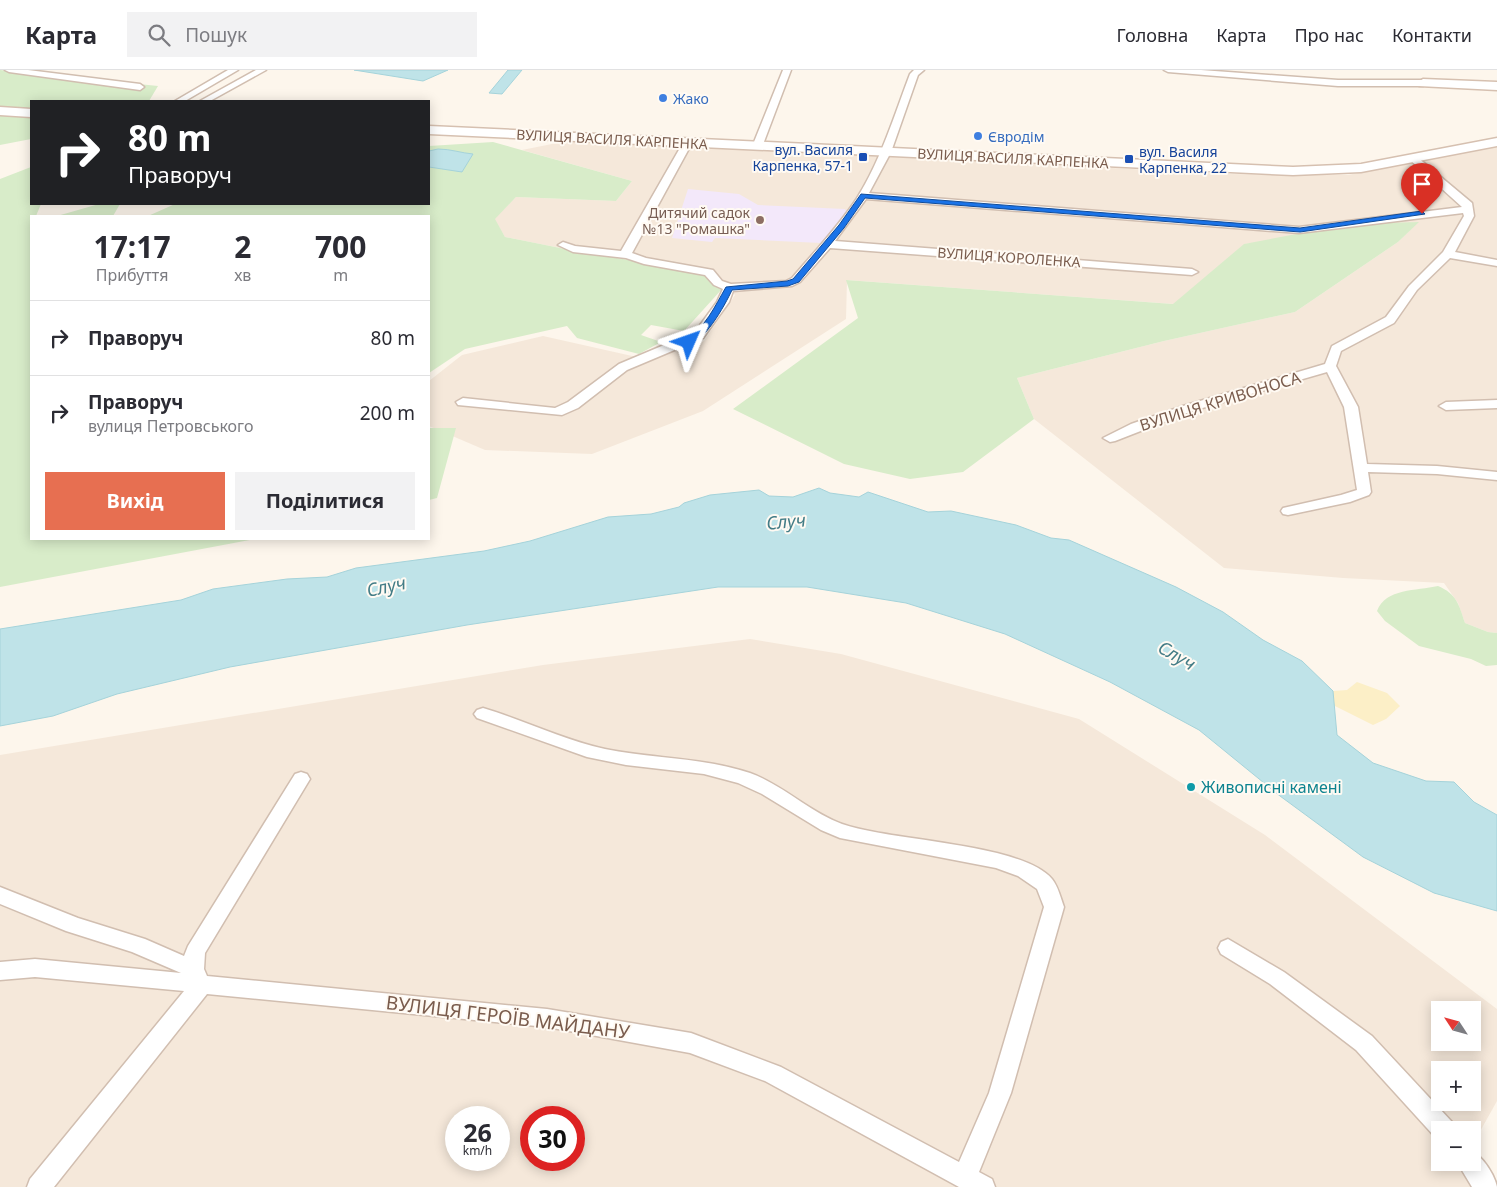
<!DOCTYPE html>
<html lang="uk">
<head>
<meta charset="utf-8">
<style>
	body { margin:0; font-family:"Noto Sans",sans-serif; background:#f2f2f3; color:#2b2b33; height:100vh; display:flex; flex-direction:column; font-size:19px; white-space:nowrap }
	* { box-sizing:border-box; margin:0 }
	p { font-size:16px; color:#7c7c81 }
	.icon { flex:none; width:28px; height:28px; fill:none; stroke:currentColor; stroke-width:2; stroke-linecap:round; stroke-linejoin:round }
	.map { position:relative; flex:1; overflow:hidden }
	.details { position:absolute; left:30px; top:145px; width:400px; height:325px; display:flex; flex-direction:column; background:#fff; border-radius:0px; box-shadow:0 2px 12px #0003 }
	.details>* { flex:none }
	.guide { position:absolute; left:30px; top:30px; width:400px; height:105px; border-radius:0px; box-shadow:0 2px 12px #0003; background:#202124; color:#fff; overflow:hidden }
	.needle { width:32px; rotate:306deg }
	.tools { position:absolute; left:1431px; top:931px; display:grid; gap:10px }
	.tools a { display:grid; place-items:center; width:50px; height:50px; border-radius:0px; background:#fff; box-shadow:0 2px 12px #0003; font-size:25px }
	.speed { position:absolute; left:445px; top:1036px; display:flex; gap:10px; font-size:25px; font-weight:700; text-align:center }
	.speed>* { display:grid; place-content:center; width:65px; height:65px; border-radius:50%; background:#fff; box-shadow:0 2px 12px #0003; line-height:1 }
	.speed small { font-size:12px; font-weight:400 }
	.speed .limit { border:8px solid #d22; background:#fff; color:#111 }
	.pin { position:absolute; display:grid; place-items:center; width:42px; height:42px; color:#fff; margin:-51px -21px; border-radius:50% 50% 50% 0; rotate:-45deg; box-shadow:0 0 5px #0007 }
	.pin .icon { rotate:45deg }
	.me { position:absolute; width:55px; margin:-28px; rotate:47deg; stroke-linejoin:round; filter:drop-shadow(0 0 4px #0008) }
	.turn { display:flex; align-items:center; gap:18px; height:105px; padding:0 15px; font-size:22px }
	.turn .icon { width:65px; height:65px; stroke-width:2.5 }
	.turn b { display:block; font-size:35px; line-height:42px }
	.eta { display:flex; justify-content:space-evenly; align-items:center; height:85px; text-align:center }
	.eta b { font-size:30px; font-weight:700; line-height:35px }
	.action { display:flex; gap:10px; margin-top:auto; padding:10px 15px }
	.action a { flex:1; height:58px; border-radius:0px; background:#e76f51; color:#fff; font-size:20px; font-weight:700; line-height:58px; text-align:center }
	.action a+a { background:#f2f2f3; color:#2b2b33 }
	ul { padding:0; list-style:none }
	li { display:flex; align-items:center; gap:15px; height:75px; padding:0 15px; border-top:1px solid #e1e1e2 }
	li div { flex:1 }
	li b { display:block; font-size:19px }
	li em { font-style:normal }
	header { display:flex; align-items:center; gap:30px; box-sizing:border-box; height:70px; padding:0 25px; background:#fff; border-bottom:1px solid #e1e1e2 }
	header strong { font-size:24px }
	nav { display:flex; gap:28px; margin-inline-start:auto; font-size:18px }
	.search { width:350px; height:45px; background:#f2f2f3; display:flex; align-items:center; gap:12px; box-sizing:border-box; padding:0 18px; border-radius:0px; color:#7c7c81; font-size:19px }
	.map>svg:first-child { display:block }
	.residential { fill:#f5e8da; fill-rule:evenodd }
	.education { fill:#f3e8fa }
	.green { fill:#d8ecc9 }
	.sand { fill:#fcefc7 }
	.water { fill:#bfe3e8; stroke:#a5d3da }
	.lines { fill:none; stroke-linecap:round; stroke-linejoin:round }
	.street-casing { stroke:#d1beb0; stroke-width:3 }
	.secondary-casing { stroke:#d6c0b0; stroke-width:3 }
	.street { fill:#fff; fill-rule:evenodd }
	.secondary { fill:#fff; fill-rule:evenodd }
	.route { fill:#1a73e8; stroke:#114b97 }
	.shop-dot { fill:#3f7fe0; stroke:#fffaf3; stroke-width:2 }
	.transit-dot { fill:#1a4fb4; stroke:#fffaf3; stroke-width:2 }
	.education-dot { fill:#8d6e63; stroke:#fffaf3; stroke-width:2 }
	.culture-dot { fill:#0f9aa8; stroke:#fffaf3; stroke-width:2 }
	.labels { text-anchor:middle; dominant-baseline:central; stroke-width:4; stroke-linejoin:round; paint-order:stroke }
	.far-shop-label { font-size:14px; fill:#366cbe; stroke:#fffaf3; text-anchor:start }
	.far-street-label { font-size:14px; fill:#7a5c4d; stroke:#fffaf3 }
	.far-transit-label { font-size:14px; fill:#164399; stroke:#fffaf3; text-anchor:end }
	.far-education-label { font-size:14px; fill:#785e54; stroke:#fffaf3; text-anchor:end }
	.street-label { font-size:16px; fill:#7a5c4d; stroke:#fffaf3 }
	.culture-label { font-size:16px; fill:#0d838f; stroke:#fffaf3; text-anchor:start }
	.water-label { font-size:18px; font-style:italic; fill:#437c86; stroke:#fffaf3 }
	.near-street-label { font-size:19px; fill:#7a5c4d; stroke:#fffaf3 }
</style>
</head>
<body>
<header>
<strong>Карта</strong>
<div class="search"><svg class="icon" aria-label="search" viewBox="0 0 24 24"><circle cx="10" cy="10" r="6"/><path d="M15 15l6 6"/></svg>Пошук</div>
<nav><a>Головна</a><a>Карта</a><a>Про нас</a><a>Контакти</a></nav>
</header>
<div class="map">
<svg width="1497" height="1117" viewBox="0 0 1497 1117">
	<rect width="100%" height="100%" fill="#fdf6ec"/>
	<path class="residential" d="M 572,70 L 1226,104 L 1348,105 L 1497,75 L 1497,563 L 1488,562 L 1465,553 L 1458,533 L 1444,513 L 1343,508 L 1224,498 L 1034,349 L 1017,308 L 1164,271 L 1295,242 L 1398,172 L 1418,152 L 1245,174 L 1174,234 L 847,210 L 846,249 L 703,341 L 592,384 L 485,380 L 429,356 L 429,311 L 462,285 L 543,266 L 650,290 L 704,271 L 735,225 L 714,200 L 585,183 L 505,167 L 494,149 L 516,127 L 616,131 L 632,111 L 522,80 Z
		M 750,569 L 841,584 L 1079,649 L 1265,765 L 1497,939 L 1497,1031 L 1473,1074 L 1472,1060 L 1440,1060 L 1440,1092 L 1462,1093 L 1459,1097 L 1472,1117 L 0,1117 L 0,685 L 543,595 ZM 1440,940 L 1472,940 L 1472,972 L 1440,972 ZM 1440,1000 L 1472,1000 L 1472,1032 L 1440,1032 ZM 456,1048 L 499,1048 L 499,1090 L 456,1090 ZM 531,1048 L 574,1048 L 574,1090 L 531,1090 Z"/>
	<path class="education" d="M 688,119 L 739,124 L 758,135 L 845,139 L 847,143 L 821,173 L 715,168 L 712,172 L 672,168 Z"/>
	<path class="green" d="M 0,0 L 158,16 L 149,31 L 31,31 L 31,69 L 0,75 Z
		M 493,72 L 632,111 L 616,131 L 516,127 L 495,149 L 505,167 L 585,183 L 698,201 L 722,219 L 684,261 L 651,255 L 641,265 L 661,272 L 639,284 L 577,268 L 567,256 L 465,279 L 429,303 L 429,146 L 148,146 L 175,134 L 429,134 L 429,76 Z
		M 31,97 L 31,134 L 41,134 L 36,146 L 31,146 L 31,469 L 255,469 L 0,517 L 0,109 Z
		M 99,134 L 120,134 L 113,146 L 57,146 Z
		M 1419,152 L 1398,172 L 1295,242 L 1164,271 L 1017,308 L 1034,349 L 963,402 L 910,409 L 844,394 L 733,339 L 858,248 L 846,210 L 1173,234 L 1244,174 L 1349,154 Z
		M 429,358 L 456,358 L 437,428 L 429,430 Z
		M 1438,516 C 1457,524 1459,535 1465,553 L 1488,562 L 1497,563 L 1497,595 L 1486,596 L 1471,589 L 1419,576 L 1385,551 L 1377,541 C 1386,518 1416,521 1438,516 Z"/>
	<path class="sand" d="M 1357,612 L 1387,623 L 1400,636 L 1386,649 L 1373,655 L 1333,635 L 1333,621 L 1347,620 Z"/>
	<path class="water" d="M 354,0 L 448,0 L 423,11 Z
		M 508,0 L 522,0 L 502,24 L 489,23 Z
		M 438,79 C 451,79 461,83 473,84 L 462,102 L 429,97 L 429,81 Z
		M 819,418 L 830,423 L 859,427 L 868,422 L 928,442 L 951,441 L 1016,455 L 1051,468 L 1069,470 L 1176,517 L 1223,542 L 1263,570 L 1302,591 L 1333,621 L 1337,665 L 1373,693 L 1426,711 L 1454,712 L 1474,732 L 1497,745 L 1497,841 L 1434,823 L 1363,787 L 1280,726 L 1199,660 L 1110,612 L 1005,564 L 906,533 L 807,517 L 718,517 L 467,555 L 230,597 L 117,624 L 53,646 L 0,656 L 0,559 L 181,530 L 213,519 L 287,509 L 327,507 L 356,498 L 484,481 L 530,471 L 608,447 L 651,444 L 679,437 L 684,433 L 710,425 L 759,420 L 769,426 L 793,427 Z"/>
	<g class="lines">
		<g class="street-casing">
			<path id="street" d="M 5,0 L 28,0 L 140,14 L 144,17 L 140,20 L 9,2 Z
				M 228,0 L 238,0 L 185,31 L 175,31 Z
				M 256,0 L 266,0 L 210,31 L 200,31 Z
				M 783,0 L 791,0 L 762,77 L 754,79 L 752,77 Z
				M 914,0 L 924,0 L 918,5 L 891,82 L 869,123 L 1299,157 L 1462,137 L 1409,89 L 1417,87 L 1472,133 L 1474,146 L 1455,182 L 1497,190 L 1497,196 L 1450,188 L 1417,220 L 1394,253 L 1341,281 L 1336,296 L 1358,337 L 1367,394 L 1437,396 L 1497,402 L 1497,410 L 1437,404 L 1368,402 L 1371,422 L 1369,425 L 1350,432 L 1288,445 L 1283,444 L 1281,441 L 1283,438 L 1341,425 L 1357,420 L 1344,337 L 1327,302 L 1192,341 L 1115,371 L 1110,372 L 1103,368 L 1131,354 L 1183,336 L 1325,294 L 1332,276 L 1386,247 L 1409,216 L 1443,182 L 1464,146 L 1463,143 L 1299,163 L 866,129 L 835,171 L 1192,199 L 1198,202 L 1192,205 L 830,178 L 800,212 L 792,216 L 733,221 L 729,232 L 703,268 L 627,300 L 578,338 L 562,345 L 458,335 L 456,332 L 463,328 L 555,338 L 568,332 L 619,294 L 695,262 L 717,232 L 723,219 L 714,215 L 705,205 L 644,194 L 626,188 L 573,182 L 558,175 L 563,172 L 575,176 L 621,181 L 684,71 L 692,73 L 632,183 L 646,188 L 713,200 L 722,211 L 731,214 L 786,211 L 792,208 C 815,181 838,157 857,128 C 881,90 894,46 910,4 Z
				M 1164,0 L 1201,0 L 1338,10 L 1423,10 L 1427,13 L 1423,16 L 1338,16 L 1168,2 Z
				M 1497,330 L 1497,338 L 1446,340 L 1439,336 L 1446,332 Z
				M 483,638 C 524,650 563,670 605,679 C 653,689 702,687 750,703 C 783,715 809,742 842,754 C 889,771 1022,773 1052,809 C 1058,816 1061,829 1064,837 L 1011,1023 L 979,1102 L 992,1109 L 995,1117 L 959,1117 L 765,1011 L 690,983 L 547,957 L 207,924 L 54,1117 L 27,1117 L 30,1109 L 184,921 L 35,907 L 0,910 L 0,892 L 35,889 L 181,903 L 132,882 L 66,861 L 0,834 L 0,817 L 78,848 L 145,869 L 184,886 L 188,876 L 295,704 L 301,702 L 307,704 L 310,709 L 205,883 L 204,899 L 207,906 L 547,939 L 691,963 L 781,997 L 959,1092 L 989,1023 L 1044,837 L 1037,819 L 1018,806 L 996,798 L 840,768 L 821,760 L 762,724 L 738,713 L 704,704 L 626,695 L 587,687 L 477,648 L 474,644 L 477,640 Z
				M 1228,869 L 1284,902 L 1372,966 L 1452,1052 L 1456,1060 L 1440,1060 L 1440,1069 L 1436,1068 L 1356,980 L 1270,914 L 1221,884 L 1218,878 L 1221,872 Z
				M 1472,1082 C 1483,1086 1495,1106 1497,1117 L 1472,1117 L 1457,1092 L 1472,1092 Z"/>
		</g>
		<g class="secondary-casing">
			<path id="secondary" d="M 1423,9 L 1497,12 L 1497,20 L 1419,16 L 1417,13 Z
				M 0,37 L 31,39 L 31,47 L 0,45 Z
				M 429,56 L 1293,97 L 1361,94 L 1497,68 L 1497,76 L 1361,102 L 1293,105 L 429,64 Z"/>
		</g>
		<use href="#street" class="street"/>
		<use href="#secondary" class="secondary"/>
	</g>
	<path class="route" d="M 861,124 L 1300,158 L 1422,141 L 1425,144 L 1300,162 L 865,128 L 844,158 L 799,212 L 788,216 L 732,220 C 725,235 703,276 686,273 L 686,270 C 705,258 715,236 726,217 L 787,211 L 793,209 L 839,155 Z"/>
	<g class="shop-dot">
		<circle cx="663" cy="28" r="5"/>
		<circle cx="978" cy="66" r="5"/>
	</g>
	<g class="transit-dot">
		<rect x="858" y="82" width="10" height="10" rx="2.5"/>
		<rect x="1124" y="84" width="10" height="10" rx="2.5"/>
	</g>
	<circle class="education-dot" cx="760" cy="150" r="5"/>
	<circle class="culture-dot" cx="1191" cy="717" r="5"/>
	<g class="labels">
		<g class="far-shop-label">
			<text x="673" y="28">Жако</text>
			<text x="988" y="66">Євродім</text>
		</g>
		<g class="far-street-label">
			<text transform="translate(612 69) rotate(3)">ВУЛИЦЯ ВАСИЛЯ КАРПЕНКА</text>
			<text transform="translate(1013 88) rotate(3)">ВУЛИЦЯ ВАСИЛЯ КАРПЕНКА</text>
			<text transform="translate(1009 187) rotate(4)">ВУЛИЦЯ КОРОЛЕНКА</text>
		</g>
		<g class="far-transit-label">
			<text x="853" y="79">вул. Василя<tspan x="853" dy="16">Карпенка, 57-1</tspan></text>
			<text x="1139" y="81" text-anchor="start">вул. Василя<tspan x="1139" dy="16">Карпенка, 22</tspan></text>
		</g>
		<g class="far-education-label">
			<text x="750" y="142">Дитячий садок<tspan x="750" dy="16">№13 "Ромашка"</tspan></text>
		</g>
		<g class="street-label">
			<text transform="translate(1220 331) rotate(-17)">ВУЛИЦЯ КРИВОНОСА</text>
		</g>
		<g class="culture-label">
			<text x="1201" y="717">Живописні камені</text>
		</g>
		<g class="water-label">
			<text transform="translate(786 451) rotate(-5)">Случ</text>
			<text transform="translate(386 516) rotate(-12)">Случ</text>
			<text transform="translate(1177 585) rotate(30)">Случ</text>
		</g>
		<g class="near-street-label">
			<text transform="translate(508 947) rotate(7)">ВУЛИЦЯ ГЕРОЇВ МАЙДАНУ</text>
		</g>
	</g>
</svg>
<div class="tools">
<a><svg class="needle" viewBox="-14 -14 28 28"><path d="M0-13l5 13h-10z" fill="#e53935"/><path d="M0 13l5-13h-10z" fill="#7c7c81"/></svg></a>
<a>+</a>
<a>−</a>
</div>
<div class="speed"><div>26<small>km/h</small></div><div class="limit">30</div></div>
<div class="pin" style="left:1422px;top:144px;background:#d93025"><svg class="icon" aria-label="arrive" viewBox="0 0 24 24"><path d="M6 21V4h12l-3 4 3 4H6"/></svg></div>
<svg class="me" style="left:689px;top:272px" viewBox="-20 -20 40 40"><path d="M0-17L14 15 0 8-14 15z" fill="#1a73e8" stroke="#fff" stroke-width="4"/></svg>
<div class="guide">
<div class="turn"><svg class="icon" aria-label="right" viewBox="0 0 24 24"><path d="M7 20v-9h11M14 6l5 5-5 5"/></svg><div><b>80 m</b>Праворуч</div></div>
</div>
<section class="details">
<div class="eta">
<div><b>17:17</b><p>Прибуття</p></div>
<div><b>2</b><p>хв</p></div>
<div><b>700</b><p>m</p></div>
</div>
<ul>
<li><svg class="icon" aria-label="right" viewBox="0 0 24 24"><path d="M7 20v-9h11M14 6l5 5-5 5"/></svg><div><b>Праворуч</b></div><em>80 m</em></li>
<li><svg class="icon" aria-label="right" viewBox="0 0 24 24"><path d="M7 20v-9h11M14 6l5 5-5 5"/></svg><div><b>Праворуч</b><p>вулиця Петровського</p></div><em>200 m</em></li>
</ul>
<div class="action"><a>Вихід</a><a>Поділитися</a></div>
</section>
</div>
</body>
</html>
